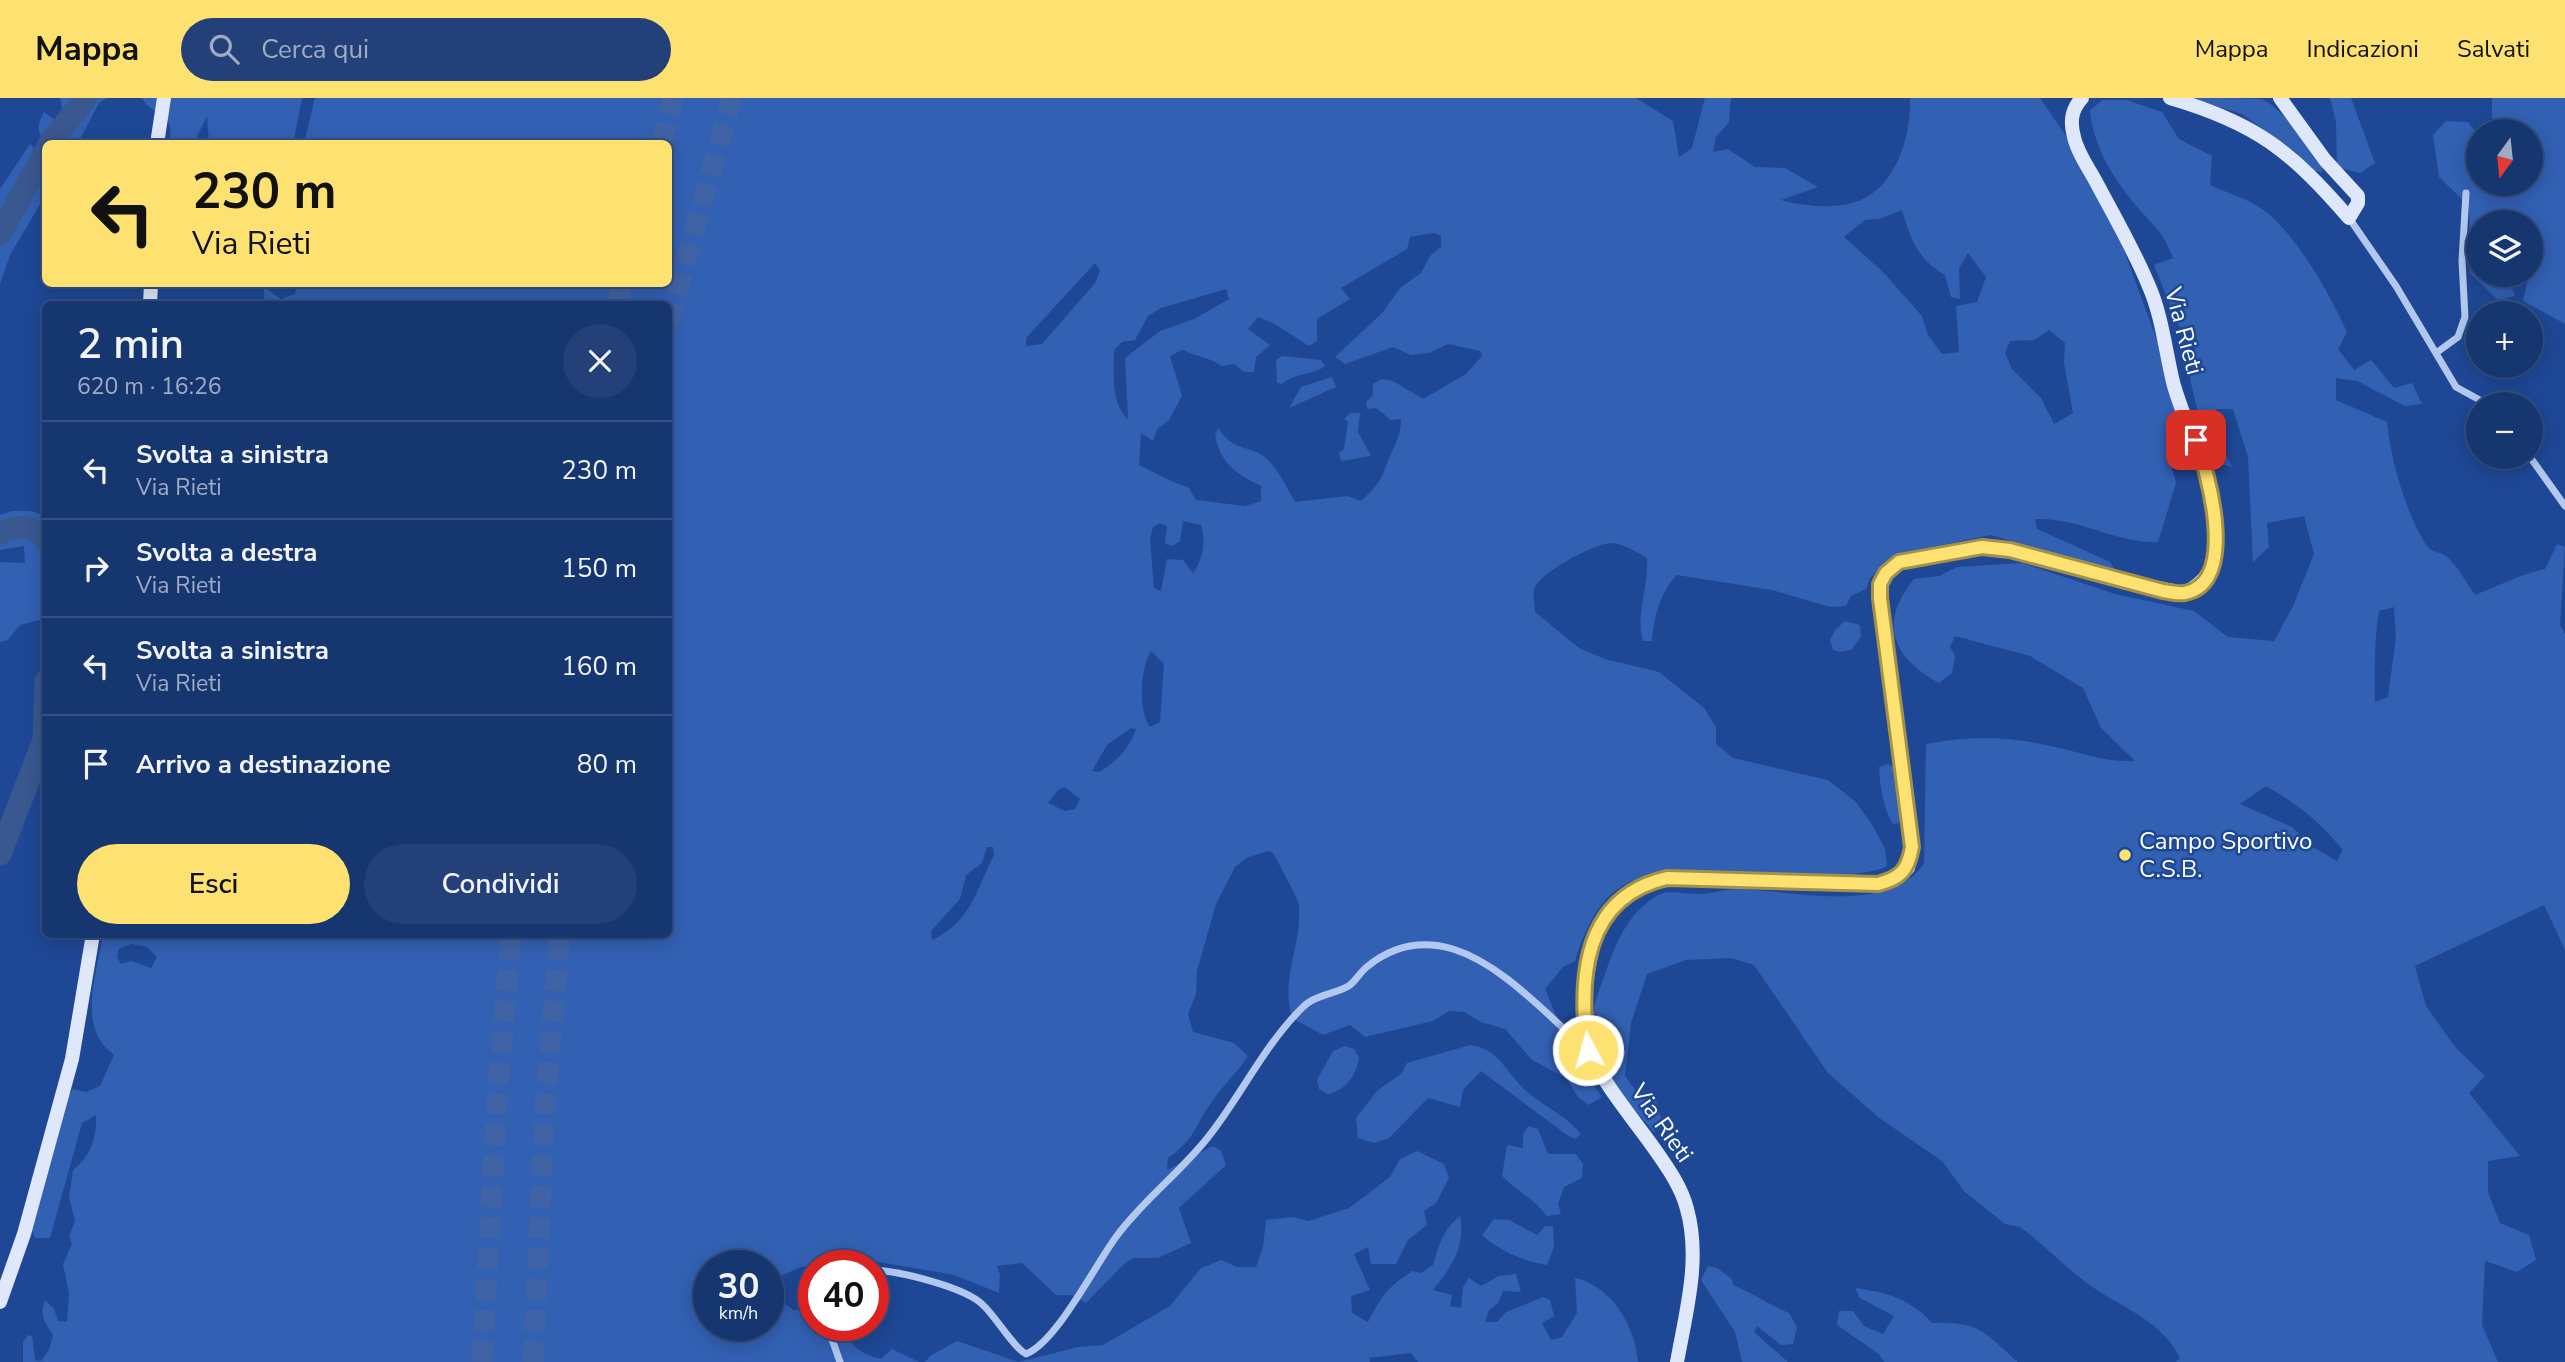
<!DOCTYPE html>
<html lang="it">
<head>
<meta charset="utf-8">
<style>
	body { margin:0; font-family:"Nunito Sans",sans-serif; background:#234178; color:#f1f3f6; height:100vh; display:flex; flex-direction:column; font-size:26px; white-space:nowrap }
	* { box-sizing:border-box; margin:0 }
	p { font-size:23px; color:#9eabc3 }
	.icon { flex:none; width:38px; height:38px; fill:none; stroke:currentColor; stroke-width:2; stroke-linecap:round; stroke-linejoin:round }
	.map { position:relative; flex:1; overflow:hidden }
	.panel { position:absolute; left:42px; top:203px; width:630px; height:637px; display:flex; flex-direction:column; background:#163670; border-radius:10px; box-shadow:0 4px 18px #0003,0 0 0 2px #355083 }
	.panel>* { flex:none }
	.banner { position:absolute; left:42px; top:42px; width:630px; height:147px; border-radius:10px; box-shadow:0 4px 18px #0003,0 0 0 2px #355083; background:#fde171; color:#111; overflow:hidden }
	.needle { width:46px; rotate:195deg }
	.buttons { position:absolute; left:2466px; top:21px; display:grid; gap:14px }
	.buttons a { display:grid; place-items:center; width:77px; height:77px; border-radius:50%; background:#163670; box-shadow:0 4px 18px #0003,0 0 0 2px #355083; font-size:35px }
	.speed { position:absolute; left:693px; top:1152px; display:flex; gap:14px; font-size:35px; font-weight:700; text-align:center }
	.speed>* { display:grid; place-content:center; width:91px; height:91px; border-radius:50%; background:#163670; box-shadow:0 4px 18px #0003,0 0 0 2px #355083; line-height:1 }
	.speed small { font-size:18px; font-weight:400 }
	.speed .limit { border:10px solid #d22; background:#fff; color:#111 }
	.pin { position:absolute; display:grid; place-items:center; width:60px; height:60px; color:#fff; margin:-30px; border-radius:14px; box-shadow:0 4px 10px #0006 }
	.me { position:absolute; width:77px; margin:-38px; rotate:354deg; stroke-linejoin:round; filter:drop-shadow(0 0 5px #0008) }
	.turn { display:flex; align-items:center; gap:24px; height:147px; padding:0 35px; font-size:32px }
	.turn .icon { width:91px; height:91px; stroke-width:2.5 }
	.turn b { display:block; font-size:49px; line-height:60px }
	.round { display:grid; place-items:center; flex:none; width:74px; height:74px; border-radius:37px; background:#234178 }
	.head { display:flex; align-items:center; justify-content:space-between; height:119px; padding:0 35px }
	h1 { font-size:42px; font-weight:600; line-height:52px }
	.button { display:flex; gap:14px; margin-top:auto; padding:14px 35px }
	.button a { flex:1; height:80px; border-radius:42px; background:#fde171; color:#111; font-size:28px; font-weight:600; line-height:80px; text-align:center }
	.button a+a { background:#234178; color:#f1f3f6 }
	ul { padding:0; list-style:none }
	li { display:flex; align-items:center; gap:21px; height:98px; padding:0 35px; border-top:2px solid #355083 }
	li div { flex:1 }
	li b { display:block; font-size:26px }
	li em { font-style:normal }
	header { display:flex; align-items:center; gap:42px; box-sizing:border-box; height:98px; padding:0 35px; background:#fde171; color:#111 }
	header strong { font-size:33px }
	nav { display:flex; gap:38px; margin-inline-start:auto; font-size:24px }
	.search { width:490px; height:63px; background:#234178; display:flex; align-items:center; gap:18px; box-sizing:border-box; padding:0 24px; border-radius:38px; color:#9eabc3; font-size:26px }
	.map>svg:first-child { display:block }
	.green { fill:#3260b3; fill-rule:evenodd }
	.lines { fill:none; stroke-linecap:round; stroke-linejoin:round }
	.river { stroke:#395890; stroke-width:23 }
	.highway-tunnel { stroke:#4063a5; stroke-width:21; stroke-dasharray:21 10; stroke-linecap:butt }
	.street { stroke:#b2c8ef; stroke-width:7 }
	.secondary { stroke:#dfe8fb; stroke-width:14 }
	.route-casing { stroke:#a49249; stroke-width:18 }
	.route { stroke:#fde171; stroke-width:12 }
	.poi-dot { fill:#fde171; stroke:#1e4895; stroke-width:2.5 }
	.labels { text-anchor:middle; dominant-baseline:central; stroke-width:5; stroke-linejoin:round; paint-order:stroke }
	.street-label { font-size:24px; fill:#fff; stroke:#1e4895 }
	.poi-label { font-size:24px; fill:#fff; stroke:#1e4895; text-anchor:start }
</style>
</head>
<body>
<header>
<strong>Mappa</strong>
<div class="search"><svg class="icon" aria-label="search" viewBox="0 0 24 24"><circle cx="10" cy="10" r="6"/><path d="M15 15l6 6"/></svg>Cerca qui</div>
<nav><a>Mappa</a><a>Indicazioni</a><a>Salvati</a></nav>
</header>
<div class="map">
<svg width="2565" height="1264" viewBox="0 0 2565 1264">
	<rect width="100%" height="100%" fill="#1e4895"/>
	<path class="green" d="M 60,0 L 107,0 L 99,5 L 78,45 L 47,45 C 36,35 37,26 44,14 L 55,22 L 63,16 Z
		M 142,0 L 302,0 L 293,46 L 209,45 L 207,18 L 194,45 L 169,45 C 176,11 155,22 142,0 Z
		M 315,0 L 1636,0 L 1673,23 L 1679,59 L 1692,50 L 1705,0 L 1731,0 L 1729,24 L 1716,39 L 1713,54 L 1728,51 L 1755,69 L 1785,70 L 1818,89 L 1781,102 C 1806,109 1847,113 1870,97 C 1900,77 1911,33 1910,0 L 2040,0 L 2068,41 L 2119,139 L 2189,329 L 2185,348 L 2170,362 L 2176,385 L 2158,444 C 2114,445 2079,419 2035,421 L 2037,431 L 2110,464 L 2116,473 L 1991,437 L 1898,456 L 1870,480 L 1866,491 L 1851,498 L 1846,508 L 1830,509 L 1772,492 L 1677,477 C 1660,494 1654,519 1652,543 L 1643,543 C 1635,517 1649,488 1647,460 C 1638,454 1623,446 1612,445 C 1595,445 1538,475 1534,492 C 1533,498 1535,507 1535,514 L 1579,550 L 1605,561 L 1659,574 L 1704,610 L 1716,629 L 1716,646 L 1733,660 L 1828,682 L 1856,704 L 1873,728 L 1885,751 L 1887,768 C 1855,786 1710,775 1666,775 C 1608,781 1592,813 1575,863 L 1563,869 L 1545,891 L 1572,956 L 1602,999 L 1588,1007 L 1578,999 L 1566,980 L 1532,962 L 1505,931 L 1481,924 L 1464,914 L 1449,913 L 1433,923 L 1365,939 L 1350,927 L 1323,937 L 1292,920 C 1280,879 1302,849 1299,808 C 1299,801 1278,765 1273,755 L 1268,753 L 1246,760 L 1235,769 L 1216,806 L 1197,873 L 1196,896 L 1188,916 L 1193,934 L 1234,945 L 1248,958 C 1237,975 1222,988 1211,1005 C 1193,1030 1197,1039 1168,1060 L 1167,1072 L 1213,1048 L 1221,1053 L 1226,1067 L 1179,1110 L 1191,1145 L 1158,1160 L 1134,1160 L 1125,1165 L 1086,1205 L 1071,1197 L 1056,1197 L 1022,1165 L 997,1168 L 1000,1177 L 999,1195 L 954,1177 L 862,1161 L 801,1169 L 778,1179 L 774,1183 L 774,1196 L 793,1212 L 814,1211 L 814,1227 L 839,1227 C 848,1246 860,1256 881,1261 L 892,1251 L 919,1264 L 23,1264 L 23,1244 L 28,1237 L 32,1238 L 35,1262 L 41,1263 L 49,1252 L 53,1237 C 45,1225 39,1217 45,1202 L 54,1211 L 58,1223 L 67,1224 L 69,1195 L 63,1166 L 72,1146 L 69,1138 L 75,1123 L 69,1099 L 73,1072 C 91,1057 97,1040 96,1017 L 82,1025 L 50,1140 L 35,1140 L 31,1129 L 63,1009 L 73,991 L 86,994 L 100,988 L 114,957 C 76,930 97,875 103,837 L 668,836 L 668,206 L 267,206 L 264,202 L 264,189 L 281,201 L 295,196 L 297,186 L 668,186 L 668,46 L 304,45 ZM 1902,112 C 1910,140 1918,162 1945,177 L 1951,199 L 1960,201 L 1959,170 L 1968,155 L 1986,179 L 1977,204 L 1956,208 L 1959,254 L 1942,256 L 1928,237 L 1922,218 L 1883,174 L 1844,139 L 1865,122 L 1879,121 ZM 1434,135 L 1441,138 L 1441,149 L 1430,158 L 1421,175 L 1400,190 L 1383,214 L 1335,259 L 1345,266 L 1393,249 L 1411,257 L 1429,255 L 1448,246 L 1480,253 L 1482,258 L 1466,276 L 1423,301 L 1393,283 L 1382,281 L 1373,286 L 1373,297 L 1366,304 L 1367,311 L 1376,310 L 1391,322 L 1401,321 C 1401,337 1396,344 1390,358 C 1381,382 1380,385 1361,403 L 1347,398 L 1295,404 C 1287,390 1279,373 1268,362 C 1250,345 1235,356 1218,330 L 1215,336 C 1220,365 1235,375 1261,388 L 1261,403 L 1245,408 L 1196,402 L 1188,389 C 1170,384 1156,375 1139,367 L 1141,335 L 1153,343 L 1157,331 L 1169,322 L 1182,298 L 1170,258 L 1182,252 C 1195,258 1211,260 1222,268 L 1234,266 L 1244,274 L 1254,274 L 1256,259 L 1270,247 L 1248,231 L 1258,219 L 1273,225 L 1309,248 L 1317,243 L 1317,221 L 1350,201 L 1341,190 L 1407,151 L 1410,139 ZM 1095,165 L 1100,173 L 1095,185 L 1042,246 L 1026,248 L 1026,240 ZM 1226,191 L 1229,201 L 1194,221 L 1160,233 L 1125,260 L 1128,321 C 1110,305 1114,273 1114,252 L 1122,244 L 1135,242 L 1148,218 L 1161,210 ZM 2049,232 L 2065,245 L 2064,265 L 2073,315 L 2054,326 L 2041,300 L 2012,271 L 2005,255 L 2010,243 L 2034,242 ZM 1183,423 L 1201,427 C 1206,443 1203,462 1193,475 L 1183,462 L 1167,461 L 1161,493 L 1154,490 L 1150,441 L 1153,429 L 1160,425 L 1167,428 L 1165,445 L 1172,448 L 1180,443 ZM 1151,553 L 1164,566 L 1160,624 L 1150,629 C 1138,612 1140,571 1151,553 ZM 1131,630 L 1136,631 C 1130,650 1116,664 1099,674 L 1092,673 L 1107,647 ZM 1065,689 L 1080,701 L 1075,711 L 1065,713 L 1048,705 L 1058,692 ZM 987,749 L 993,749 L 994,757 C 975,793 973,822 932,842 L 931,833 L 960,801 L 966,777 L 982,765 ZM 131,846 L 147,849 L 157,859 L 151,870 L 131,863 L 121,866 L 117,860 L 119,851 ZM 709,1167 L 768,1167 L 768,1227 L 709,1227 Z
		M 2190,0 C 2207,0 2249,0 2262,1 C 2283,11 2308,48 2323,67 L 2322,74 L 2314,73 L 2293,52 L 2242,16 Z
		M 2330,0 L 2351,0 L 2375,65 L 2360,75 L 2337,69 L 2336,24 Z
		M 2492,0 L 2565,0 L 2565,226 L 2523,203 L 2527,185 L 2540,168 L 2540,146 L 2531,135 L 2530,124 L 2520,124 L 2502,111 L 2503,124 L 2478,124 L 2478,177 L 2508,177 L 2515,198 L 2498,202 L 2470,175 L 2469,108 L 2439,79 L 2433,37 L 2446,23 L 2468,24 L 2478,37 L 2478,86 L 2530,86 L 2530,33 L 2492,33 Z
		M 2103,2 L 2126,2 L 2162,14 L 2179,41 L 2212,58 L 2210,87 C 2225,94 2242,99 2256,107 C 2292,128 2330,196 2347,234 L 2338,251 L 2354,272 L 2371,262 L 2394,290 L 2412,285 L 2422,306 L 2405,308 L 2357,283 L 2336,280 L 2336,302 L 2387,324 C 2390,359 2407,419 2427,448 C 2432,455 2439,453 2446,458 C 2457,466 2467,486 2475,497 L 2523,477 L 2545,471 L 2557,446 L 2565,449 L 2560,527 L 2565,536 L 2565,852 L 2544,807 L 2415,868 L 2426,908 L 2455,949 L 2485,978 L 2469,995 L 2520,1058 L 2488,1063 L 2488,1094 L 2500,1125 L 2529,1137 L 2536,1162 L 2517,1174 L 2485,1163 L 2482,1227 L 2498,1264 L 2176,1264 L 2180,1260 C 2162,1224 2129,1213 2097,1192 C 2069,1174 2046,1148 2020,1129 L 2005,1126 L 1964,1093 L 1942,1063 L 1878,1019 L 1828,975 L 1754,867 L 1731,860 L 1686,862 L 1647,876 L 1631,925 L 1625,978 L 1641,1000 L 1655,999 L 1661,1020 L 1654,1034 C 1630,1007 1594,970 1591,931 C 1591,915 1598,894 1604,879 C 1615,847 1627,815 1658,797 C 1669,791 1688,797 1700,796 C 1713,796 1725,791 1737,791 C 1793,792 1886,818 1924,766 L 1926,646 C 1971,637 2010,638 2055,649 C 2083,655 2107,665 2135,663 L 2101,630 L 2083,590 L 2030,558 L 1955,538 L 1950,549 L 1955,558 L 1952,575 L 1939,585 C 1892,559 1878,525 1914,481 L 1939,478 L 1957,469 L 2022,465 L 2115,496 L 2194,513 L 2228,539 L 2274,543 L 2293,508 L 2314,456 L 2304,418 L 2267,425 L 2269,449 L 2253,464 L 2248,359 L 2233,311 L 2216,311 L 2219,342 L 2232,369 L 2217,365 L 2200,323 L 2190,281 L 2197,240 L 2178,227 L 2154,167 L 2173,160 C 2163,134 2157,132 2140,112 C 2115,84 2093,49 2090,12 ZM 2394,509 L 2396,540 L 2388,599 L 2375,604 C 2375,573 2374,543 2379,513 ZM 2266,688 C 2299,707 2318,722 2343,752 L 2337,763 L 2311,748 L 2292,729 L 2240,706 Z
		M 30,46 L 38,53 L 45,54 L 45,98 L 10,157 L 0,186 L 0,91 Z
		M 1282,258 L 1321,262 L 1325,268 C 1312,278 1295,274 1282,286 L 1277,285 L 1276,262 Z
		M 1332,279 L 1336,289 L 1289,310 L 1301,289 Z
		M 1350,315 L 1360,315 L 1358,334 L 1371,358 L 1341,363 L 1339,355 L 1344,351 L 1348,324 L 1344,321 Z
		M 12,413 L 31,413 L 45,418 L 45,430 L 26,424 L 0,429 L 0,417 Z
		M 16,435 C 23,435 32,436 38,440 C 51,451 45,505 43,521 L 20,527 L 8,542 L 0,544 L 0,464 L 25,465 L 24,448 L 0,452 L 0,442 Z
		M 1845,523 L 1860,527 L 1861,539 L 1851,552 L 1840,554 L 1833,552 L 1830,542 L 1835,532 Z
		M 1888,666 L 1897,671 L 1902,715 L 1899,725 L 1893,726 C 1883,710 1880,688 1879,669 Z
		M 1470,947 C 1499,951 1505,973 1524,991 C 1542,1008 1565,1016 1581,1036 L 1575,1041 L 1567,1037 L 1481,973 L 1463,992 L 1460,1009 L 1428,1000 L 1389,1040 L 1374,1045 L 1358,1040 L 1356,1020 L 1377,993 L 1402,975 L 1407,965 Z
		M 1345,948 L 1354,951 L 1359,960 C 1356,978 1346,992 1328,996 L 1319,991 L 1317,982 L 1333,953 Z
		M 1529,1028 L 1538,1031 L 1548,1056 L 1576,1056 L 1583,1066 L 1582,1080 L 1564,1089 L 1558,1106 L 1561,1116 L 1547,1118 C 1534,1101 1517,1093 1502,1078 L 1507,1047 L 1523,1050 L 1523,1036 Z
		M 1417,1053 L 1444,1066 L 1449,1080 L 1436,1105 L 1424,1113 L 1427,1127 L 1408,1142 L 1396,1166 L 1371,1166 L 1368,1149 L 1354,1156 L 1370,1192 L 1351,1198 L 1352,1215 L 1368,1224 C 1383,1196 1386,1191 1412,1173 L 1421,1175 L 1433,1167 C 1439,1147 1443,1131 1460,1118 C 1466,1148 1451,1170 1433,1192 L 1452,1197 L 1450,1208 L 1461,1210 L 1463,1189 L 1469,1180 L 1481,1188 L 1499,1178 L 1516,1176 L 1521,1194 L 1503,1193 L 1498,1205 L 1489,1212 L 1485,1224 L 1497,1224 L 1506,1214 L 1543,1199 L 1550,1202 L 1554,1218 L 1542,1225 L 1551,1242 L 1562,1239 L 1577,1215 L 1575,1180 C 1612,1188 1635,1228 1638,1264 L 1418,1264 L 1411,1255 L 1369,1260 L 1370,1264 L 925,1264 L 930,1258 L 957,1243 L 1019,1264 L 1078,1249 L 1103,1247 L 1170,1208 L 1201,1170 L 1221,1162 L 1237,1169 L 1256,1169 L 1263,1149 L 1266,1122 L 1293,1119 L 1309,1123 L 1349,1110 L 1390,1079 L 1400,1061 Z
		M 1494,1121 L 1509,1122 L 1537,1137 L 1545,1128 L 1553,1128 L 1554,1149 L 1547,1167 C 1525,1164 1498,1152 1482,1137 Z
		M 1708,1168 L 1717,1170 L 1732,1181 L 1733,1187 C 1753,1195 1769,1207 1789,1215 L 1797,1229 L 1793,1246 L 1781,1247 L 1757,1228 L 1754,1234 L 1788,1264 L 1742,1264 L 1735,1234 L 1701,1182 Z
		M 1855,1190 C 1886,1194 1911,1201 1932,1225 C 1981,1223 1983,1234 2018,1264 L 1884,1264 L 1879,1256 L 1837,1227 L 1839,1213 L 1853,1213 L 1864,1228 L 1883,1236 L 1894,1218 L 1860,1200 Z"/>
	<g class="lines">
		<path class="river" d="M 49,46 L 86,0
			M 0,136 L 46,52
			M 0,435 C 18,427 32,426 46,442
			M 0,756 L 44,642 L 46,583"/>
		<path class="highway-tunnel" d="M 661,46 L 673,0
			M 617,206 L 622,186
			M 668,226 L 732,0
			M 482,1264 L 497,1005 L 511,836
			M 533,1264 L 545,1008 L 560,836"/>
		<path class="street" d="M 2349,120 L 2396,188 L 2456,289 L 2487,306
			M 2436,255 L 2458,239 L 2465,219 L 2462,163 L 2466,95
			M 2530,359 L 2565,408
			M 873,1172 C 899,1173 965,1189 983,1207 C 996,1219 1013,1249 1026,1256 C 1057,1244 1095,1167 1116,1139 C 1143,1102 1181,1074 1209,1038 C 1242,996 1265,946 1303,909 C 1316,896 1340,895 1350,887 C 1357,881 1361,873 1368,868 C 1393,848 1422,842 1453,851 C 1504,867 1547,918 1588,952
			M 827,1227 L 840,1264"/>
		<path class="secondary" d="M 2170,0 C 2256,25 2291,53 2349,120 L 2358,105 L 2358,98 L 2325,62 L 2280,0
			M 157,46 L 164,0
			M 150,206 L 151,186
			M 0,1204 L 24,1136 L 72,961 L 93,836
			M 1677,1264 C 1686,1214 1701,1161 1687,1111 C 1681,1087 1665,1066 1651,1046 C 1596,971 1570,951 1592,853 C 1601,811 1626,790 1667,781 L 1878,786 L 1894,782 L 1908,770 L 1912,749 L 1880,500 L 1880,486 L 1886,475 L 1899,464 L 1982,449 L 2010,452 L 2112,480 L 2183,495 C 2259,466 2185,334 2173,284 C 2165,251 2162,217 2148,186 C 2133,150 2113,116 2095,82 C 2088,69 2077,54 2074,39 C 2070,24 2071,12 2082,0"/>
	</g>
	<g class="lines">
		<g class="route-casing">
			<path id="route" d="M 1588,952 C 1578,881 1583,799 1667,780 L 1878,786 C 1901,780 1908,772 1912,749 L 1880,500 L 1880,486 L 1886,475 L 1899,464 L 1982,449 L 2010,452 L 2163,493 C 2170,494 2178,496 2185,495 C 2239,485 2208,375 2196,342"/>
		</g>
		<use href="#route" class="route"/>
	</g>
	<circle class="poi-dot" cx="2125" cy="757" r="7"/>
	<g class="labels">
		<g class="street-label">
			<text transform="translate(2184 233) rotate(75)">Via Rieti</text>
			<text transform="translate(1662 1025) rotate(55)">Via Rieti</text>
		</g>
		<g class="poi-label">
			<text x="2139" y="743">Campo Sportivo<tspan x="2139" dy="28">C.S.B.</tspan></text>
		</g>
	</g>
</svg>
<div class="buttons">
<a><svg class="needle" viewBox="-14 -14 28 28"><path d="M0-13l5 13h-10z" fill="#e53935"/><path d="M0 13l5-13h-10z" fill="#9eabc3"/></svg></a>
<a><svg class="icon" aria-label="layers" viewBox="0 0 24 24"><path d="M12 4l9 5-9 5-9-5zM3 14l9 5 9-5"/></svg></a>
<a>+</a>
<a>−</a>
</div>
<div class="speed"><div>30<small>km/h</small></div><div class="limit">40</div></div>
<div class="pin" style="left:2196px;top:342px;background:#d93025"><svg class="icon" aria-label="arrive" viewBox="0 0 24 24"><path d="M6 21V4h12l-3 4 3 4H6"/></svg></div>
<svg class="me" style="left:1588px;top:952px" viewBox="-20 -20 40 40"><circle r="17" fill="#fde171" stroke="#fff" stroke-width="3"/><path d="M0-11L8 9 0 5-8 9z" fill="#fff"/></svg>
<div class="banner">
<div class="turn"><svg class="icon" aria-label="left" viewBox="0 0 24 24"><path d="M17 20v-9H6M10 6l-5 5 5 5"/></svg><div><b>230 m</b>Via Rieti</div></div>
</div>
<section class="panel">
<div class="head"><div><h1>2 min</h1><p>620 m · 16:26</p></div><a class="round"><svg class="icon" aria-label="close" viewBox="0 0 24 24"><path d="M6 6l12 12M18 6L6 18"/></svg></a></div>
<ul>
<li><svg class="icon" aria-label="left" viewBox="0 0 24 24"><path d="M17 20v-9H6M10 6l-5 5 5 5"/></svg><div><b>Svolta a sinistra</b><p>Via Rieti</p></div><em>230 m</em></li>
<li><svg class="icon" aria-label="right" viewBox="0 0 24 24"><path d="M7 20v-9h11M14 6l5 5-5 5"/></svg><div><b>Svolta a destra</b><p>Via Rieti</p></div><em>150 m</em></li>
<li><svg class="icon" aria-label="left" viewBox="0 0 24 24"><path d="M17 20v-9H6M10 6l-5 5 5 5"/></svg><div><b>Svolta a sinistra</b><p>Via Rieti</p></div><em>160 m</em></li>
<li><svg class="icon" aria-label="arrive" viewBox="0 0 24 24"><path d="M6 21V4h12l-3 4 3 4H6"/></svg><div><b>Arrivo a destinazione</b></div><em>80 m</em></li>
</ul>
<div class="button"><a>Esci</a><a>Condividi</a></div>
</section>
</div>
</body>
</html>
